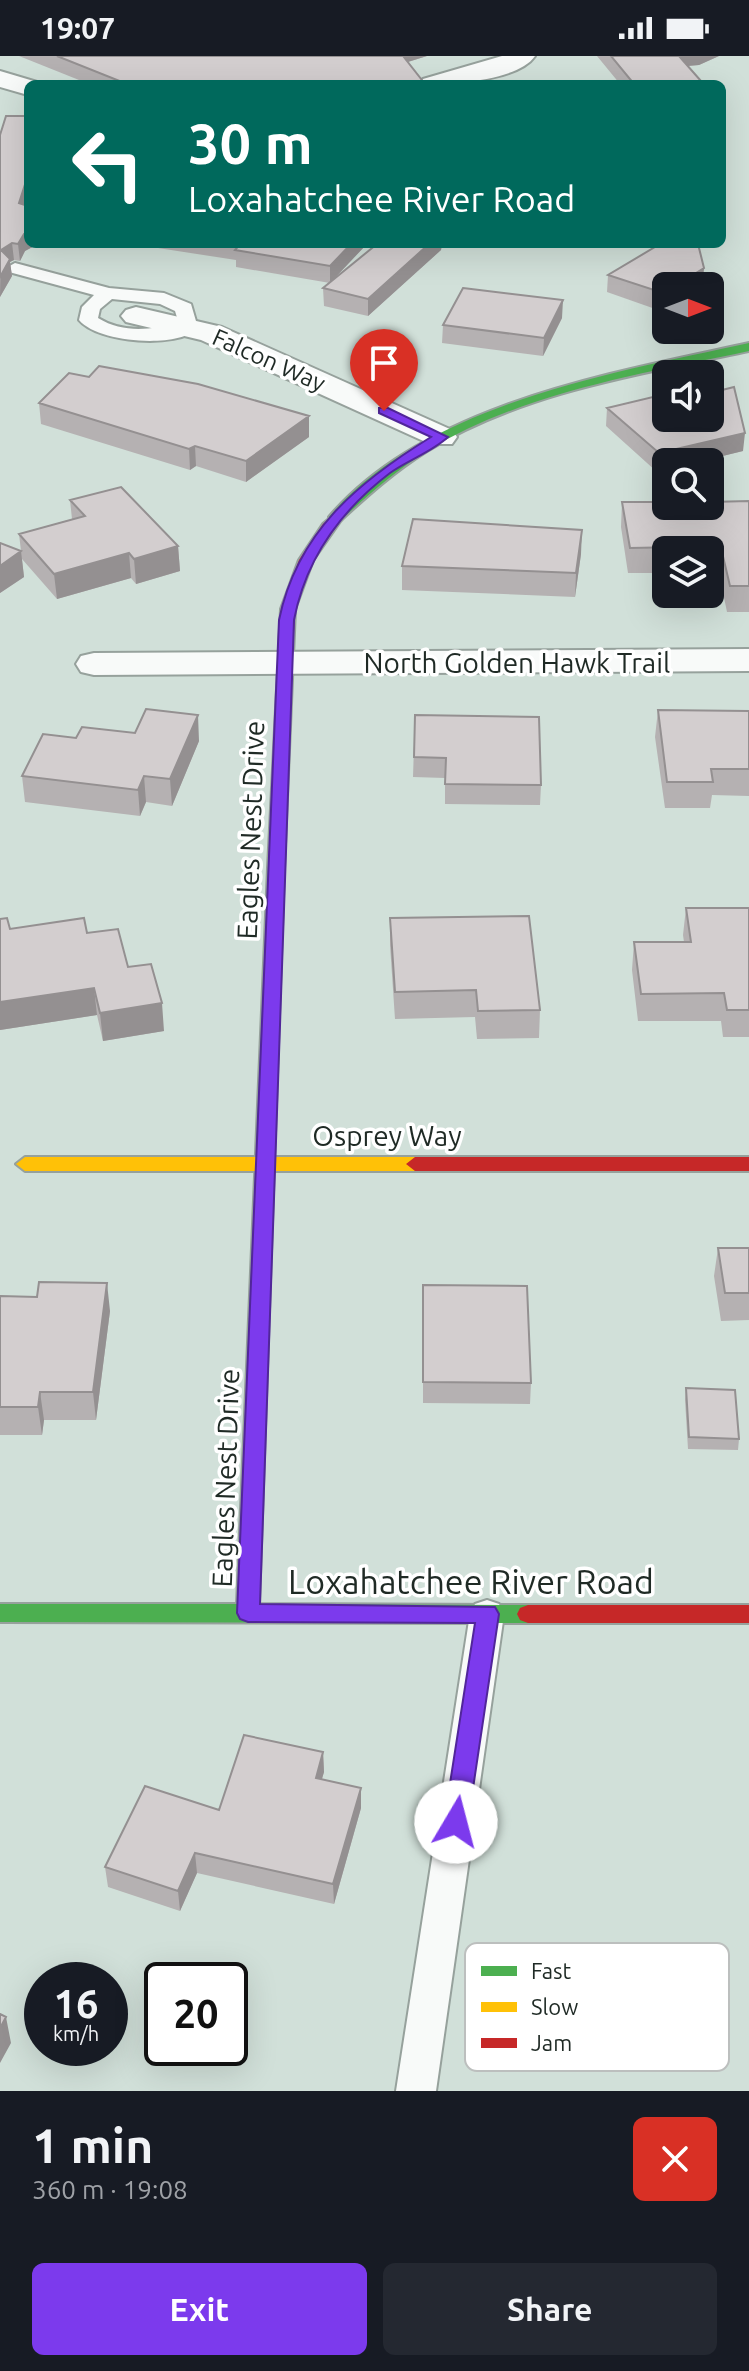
<!DOCTYPE html>
<html lang="en">
<head>
<meta charset="utf-8">
<style>
	body { margin:0; font-family:Ubuntu,sans-serif; background:#242831; color:#f1f3f6; height:100vh; display:flex; flex-direction:column; font-size:30px; white-space:nowrap }
	* { box-sizing:border-box; margin:0 }
	p { font-size:26px; color:#9ea1a6 }
	.icon { flex:none; width:44px; height:44px; fill:none; stroke:currentColor; stroke-width:2; stroke-linecap:round; stroke-linejoin:round }
	.map { position:relative; height:2035px; overflow:hidden }
	.drawer { display:flex; flex-direction:column; background:#171b24; flex:1 }
	.drawer>* { flex:none }
	.hud { position:absolute; left:24px; top:24px; width:702px; height:168px; border-radius:12px; box-shadow:0 8px 32px #0002; background:#00695c; color:#fff; overflow:hidden }
	.needle { width:52px; rotate:90deg }
	.controls { position:absolute; left:652px; top:216px; display:grid; gap:16px }
	.controls a { display:grid; place-items:center; width:72px; height:72px; border-radius:12px; background:#171b24; box-shadow:0 8px 32px #0002; font-size:40px }
	.speed { position:absolute; left:24px; top:1906px; display:flex; gap:16px; font-size:40px; font-weight:700; text-align:center }
	.speed>* { display:grid; place-content:center; width:104px; height:104px; border-radius:50%; background:#171b24; box-shadow:0 8px 32px #0002; line-height:1 }
	.speed small { font-size:20px; font-weight:400 }
	.speed .limit { border:4px solid #111; border-radius:12px; background:#fff; color:#111 }
	.pin { position:absolute; display:grid; place-items:center; width:68px; height:68px; color:#fff; margin:-82px -34px; border-radius:50% 50% 50% 0; rotate:-45deg; box-shadow:0 0 8px #0007 }
	.pin .icon { rotate:45deg }
	.me { position:absolute; width:88px; margin:-44px; rotate:8deg; stroke-linejoin:round; filter:drop-shadow(0 0 6px #0008) }
	.turn { display:flex; align-items:center; gap:28px; height:168px; padding:0 32px; font-size:36px }
	.turn .icon { width:104px; height:104px; stroke-width:2.5 }
	.turn b { display:block; font-size:56px; line-height:68px }
	.round { display:grid; place-items:center; flex:none; width:84px; height:84px; border-radius:12px; background:#242831 }
	.summary { display:flex; align-items:center; justify-content:space-between; height:136px; padding:0 32px }
	h1 { font-size:48px; font-weight:700; line-height:60px }
	.button { display:flex; gap:16px; margin-top:auto; padding:16px 32px }
	.button a { flex:1; height:92px; border-radius:12px; background:#7c3aed; color:#fff; font-size:32px; font-weight:700; line-height:92px; text-align:center }
	.button a+a { background:#242831; color:#f1f3f6 }
	.status { display:flex; justify-content:space-between; align-items:center; height:56px; padding:0 40px; background:#171b24; direction:ltr }
	.status svg { height:22px; fill:currentColor }
	.map>svg:first-child { display:block }
	.lines { fill:none; stroke-linecap:round; stroke-linejoin:round }
	.lane-casing { stroke:#96a19c; stroke-width:4 }
	.street-casing { stroke:#96a19c; stroke-width:4 }
	.fast-casing { stroke:#96a19c; stroke-width:4 }
	.slow-casing { stroke:#96a19c; stroke-width:4 }
	.jam-casing { stroke:#96a19c; stroke-width:4 }
	.lane { fill:#f8faf9; fill-rule:evenodd }
	.street { fill:#f8faf9; fill-rule:evenodd }
	.fast { fill:#4caf50; fill-rule:evenodd }
	.slow { fill:#ffc107; fill-rule:evenodd }
	.jam { fill:#c62828; fill-rule:evenodd }
	.wall { fill:#b5b1b2 }
	.shaded-wall { fill:#949091 }
	.building { fill:#d3cecf; stroke:#949091; stroke-width:2 }
	.route { fill:#7c3aed; stroke:#51269a; stroke-width:2 }
	.labels { text-anchor:middle; dominant-baseline:central; stroke-width:7; stroke-linejoin:round; paint-order:stroke }
	.far-street-label { font-size:24px; fill:#1f2a25; stroke:#fff }
	.street-label { font-size:28px; fill:#1f2a25; stroke:#fff }
	.near-street-label { font-size:34px; fill:#1f2a25; stroke:#fff }
	.key { fill:#fff; stroke:#bcbfbe; stroke-width:2 }
	.key-label { font-size:22px; fill:#1f2a25 }
</style>
</head>
<body>
<div class="status"><b>19:07</b><svg viewBox="0 0 49 12"><path d="M0 12V9h3v3zM5 12V6h3v6zM10 12V3h3v9zM15 12V0h3v12zM26 1h20v11H26zM47 4h2v5h-2z"/></svg></div>
<div class="map">
<svg width="749" height="2035" viewBox="0 0 749 2035">
	<rect width="100%" height="100%" fill="#d1e0d9"/>
	<g class="lines">
		<g class="lane-casing">
			<path id="lane" d="M 15,207 L 109,232 L 164,237 L 191,248 L 198,272 C 178,293 98,287 79,264 L 82,251 L 94,239 L 9,216 L 6,212 ZM 112,243 L 160,248 L 175,255 L 179,268 C 150,273 124,278 98,262 L 100,253 Z
				M 487,1544 L 499,1548 L 504,1558 L 436,2035 L 396,2035 L 470,1558 L 475,1548 Z"/>
		</g>
		<g class="street-casing">
			<path id="street" d="M 502,0 L 535,0 C 517,26 448,28 419,28 L 423,23 Z
				M 0,15 L 37,26 L 39,28 L 28,28 L 28,39 L 0,31 Z
				M 136,251 L 222,271 L 452,374 L 457,381 L 452,388 L 430,388 L 201,284 L 126,266 L 121,260 L 126,254 Z
				M 749,593 L 749,615 L 94,619 L 81,616 L 76,608 L 81,600 L 94,597 Z"/>
		</g>
		<g class="fast-casing">
			<path id="fast" d="M 749,287 L 749,295 C 641,318 523,336 427,395 C 395,415 368,439 341,464 L 336,465 L 329,461 C 425,348 612,317 749,287 Z
				M 276,807 L 284,812 L 259,1548 L 528,1549 L 536,1552 L 539,1558 L 536,1564 L 528,1567 L 0,1566 L 0,1548 L 237,1548 L 268,812 Z"/>
		</g>
		<g class="slow-casing">
			<path id="slow" d="M 25,1101 L 415,1101 L 424,1108 L 415,1115 L 25,1115 L 16,1108 Z"/>
		</g>
		<g class="jam-casing">
			<path id="jam" d="M 336,457 L 343,461 L 313,504 L 295,553 L 284,812 L 276,817 L 268,812 L 281,553 L 299,504 L 323,468 Z
				M 415,1101 L 749,1101 L 749,1115 L 415,1115 L 406,1108 Z
				M 528,1549 L 749,1549 L 749,1567 L 528,1567 L 520,1564 L 517,1558 L 520,1552 Z"/>
		</g>
		<use href="#lane" class="lane"/>
		<use href="#street" class="street"/>
		<use href="#fast" class="fast"/>
		<use href="#slow" class="slow"/>
		<use href="#jam" class="jam"/>
	</g>
	<path class="wall" d="M 19,0 L 427,0 L 408,6 L 425,28 L 89,28 Z
		M 597,0 L 719,0 L 699,9 L 688,10 L 700,28 L 620,28 Z
		M 0,79 L 25,149 L 28,188 L 38,188 L 25,195 L 20,205 L 14,204 L 10,206 L 12,220 L 0,241 Z
		M 132,188 L 365,188 L 365,190 L 331,226 L 377,188 L 442,188 L 441,194 L 368,260 L 324,250 L 323,232 L 330,227 L 236,211 L 236,204 Z
		M 704,212 L 702,230 L 666,230 L 666,252 L 661,255 L 607,236 L 608,219 Z
		M 562,262 L 543,300 L 442,287 L 443,269 Z
		M 39,347 L 309,381 L 246,426 L 196,410 L 190,414 L 41,368 Z
		M 607,352 L 743,395 L 698,406 L 666,406 L 657,416 L 606,370 Z
		M 70,444 L 178,490 L 180,515 L 136,528 L 131,522 L 57,543 L 22,503 L 24,521 L 0,537 L 0,487 L 21,495 L 19,478 L 72,463 Z
		M 749,445 L 749,556 L 727,556 L 720,522 L 710,522 L 710,494 L 666,494 L 666,517 L 628,517 L 621,471 L 622,446 Z
		M 581,498 L 575,541 L 402,534 L 402,510 Z
		M 658,654 L 749,655 L 749,740 L 712,739 L 710,752 L 665,752 L 655,681 Z
		M 415,659 L 541,729 L 540,749 L 445,748 L 445,722 L 413,721 Z
		M 76,682 L 199,685 L 172,750 L 146,746 L 140,760 L 25,746 L 22,720 Z
		M 686,852 L 749,852 L 749,981 L 723,981 L 721,965 L 638,965 L 632,914 L 634,886 L 684,886 L 683,879 Z
		M 390,862 L 540,954 L 539,982 L 477,983 L 475,961 L 395,963 L 390,889 Z
		M 0,863 L 10,873 L 87,877 L 128,911 L 164,975 L 103,985 L 97,959 L 0,974 Z
		M 718,1192 L 749,1192 L 749,1264 L 721,1265 L 714,1220 Z
		M 423,1229 L 531,1327 L 530,1348 L 423,1347 Z
		M 0,1240 L 110,1255 L 96,1364 L 44,1364 L 42,1379 L 0,1379 Z
		M 686,1332 L 739,1383 L 738,1394 L 688,1393 L 685,1344 Z
		M 323,1696 L 324,1716 L 322,1723 L 361,1732 L 361,1752 L 334,1848 L 197,1817 L 180,1855 L 108,1831 L 105,1811 L 219,1754 Z"/>
	<path class="shaded-wall" d="M 398,0 L 427,0 L 398,9 Z
		M 675,0 L 719,0 L 699,9 L 674,11 Z
		M 28,119 L 28,141 L 21,164 L 19,147 Z
		M 28,176 L 28,188 L 38,188 L 25,195 L 20,205 L 18,188 L 24,178 Z
		M 12,187 L 14,204 L 10,206 L 12,220 L 0,241 L 1,194 Z
		M 351,188 L 365,188 L 365,190 L 330,227 L 330,210 Z
		M 429,188 L 442,188 L 441,194 L 368,260 L 368,243 Z
		M 704,212 L 702,230 L 675,230 Z
		M 666,235 L 666,252 L 661,255 L 663,237 Z
		M 563,244 L 562,262 L 543,300 L 544,282 Z
		M 309,360 L 309,381 L 246,426 L 246,405 Z
		M 745,377 L 743,395 L 698,406 L 666,406 L 666,414 L 657,416 L 659,397 Z
		M 195,390 L 196,410 L 190,414 L 189,393 Z
		M 582,474 L 581,498 L 575,541 L 576,517 Z
		M 178,490 L 180,515 L 136,528 L 134,503 Z
		M 21,495 L 24,521 L 0,537 L 0,510 Z
		M 129,497 L 131,522 L 57,543 L 54,518 Z
		M 198,659 L 199,685 L 172,750 L 170,723 Z
		M 144,720 L 146,746 L 140,760 L 138,734 Z
		M 94,932 L 97,959 L 0,974 L 0,946 Z
		M 162,947 L 164,975 L 103,985 L 100,957 Z
		M 107,1227 L 110,1255 L 96,1364 L 93,1336 Z
		M 40,1336 L 44,1364 L 42,1379 L 38,1351 Z
		M 323,1696 L 324,1716 L 316,1742 L 316,1722 Z
		M 361,1732 L 361,1752 L 334,1848 L 333,1828 Z
		M 195,1797 L 197,1817 L 180,1855 L 178,1835 Z
		M 6,1961 L 11,1987 L 0,2007 L 0,1972 Z"/>
	<path class="building" d="M 57,0 L 403,0 L 425,28 L 127,28 Z
		M 611,0 L 679,0 L 701,25 L 698,28 L 634,28 Z
		M 6,60 L 28,60 L 28,119 L 19,147 L 28,150 L 28,176 L 24,178 L 18,188 L 12,187 L 1,194 L 10,203 L 0,221 L 0,79 Z
		M 240,188 L 351,188 L 330,210 L 235,194 Z
		M 377,188 L 429,188 L 368,243 L 323,232 Z
		M 660,188 L 698,188 L 704,212 L 675,230 L 666,230 L 666,235 L 663,237 L 608,219 Z
		M 463,232 L 563,244 L 544,282 L 443,269 Z
		M 99,310 L 198,328 L 309,360 L 246,405 L 195,390 L 189,393 L 39,347 L 69,317 L 89,321 Z
		M 734,331 L 745,377 L 659,397 L 607,352 L 657,340 L 666,347 L 666,362 L 710,362 L 710,337 Z
		M 121,431 L 178,490 L 134,503 L 129,497 L 54,518 L 19,478 L 85,460 L 70,444 Z
		M 749,445 L 749,530 L 730,530 L 722,496 L 710,497 L 710,494 L 681,494 L 681,491 L 630,492 L 622,446 L 666,446 L 666,450 L 710,450 L 710,446 Z
		M 413,463 L 582,474 L 576,517 L 402,510 Z
		M 0,487 L 21,495 L 0,510 Z
		M 146,653 L 198,659 L 170,723 L 144,720 L 138,734 L 22,720 L 43,678 L 76,682 L 82,671 L 135,677 Z
		M 658,654 L 749,655 L 749,713 L 711,713 L 713,726 L 667,726 Z
		M 415,659 L 539,661 L 541,729 L 445,728 L 446,702 L 414,701 Z
		M 686,852 L 749,852 L 749,954 L 727,954 L 724,937 L 641,938 L 634,886 L 691,886 Z
		M 529,860 L 540,954 L 478,955 L 476,934 L 395,936 L 390,862 Z
		M 7,862 L 10,873 L 84,862 L 87,877 L 118,873 L 128,911 L 151,908 L 162,947 L 100,957 L 94,932 L 0,946 L 0,863 Z
		M 718,1192 L 749,1192 L 749,1237 L 725,1237 Z
		M 39,1226 L 107,1227 L 93,1336 L 40,1336 L 38,1351 L 0,1351 L 0,1240 L 37,1241 Z
		M 423,1229 L 527,1230 L 531,1327 L 423,1326 Z
		M 686,1332 L 735,1334 L 739,1383 L 689,1381 Z
		M 244,1679 L 323,1696 L 316,1722 L 361,1732 L 333,1828 L 195,1797 L 178,1835 L 105,1811 L 145,1730 L 219,1754 Z
		M 0,1958 L 6,1961 L 0,1972 Z"/>
	<path class="route" d="M 379,352 L 388,352 L 448,381 C 432,396 408,404 390,417 C 340,455 306,502 294,564 L 260,1548 L 495,1551 L 499,1558 L 468,1766 L 465,1774 L 456,1777 L 448,1774 L 444,1766 L 475,1567 L 248,1566 L 240,1563 L 237,1557 L 279,564 C 297,476 358,426 431,381 L 379,357 Z"/>
	<g class="labels">
		<g class="far-street-label">
			<text transform="translate(269 304) rotate(24)">Falcon Way</text>
		</g>
		<g class="street-label">
			<text x="517" y="606">North Golden Hawk Trail</text>
			<text transform="translate(250 774) rotate(-88)">Eagles Nest Drive</text>
			<text x="387" y="1079">Osprey Way</text>
			<text transform="translate(225 1422) rotate(-88)">Eagles Nest Drive</text>
		</g>
		<g class="near-street-label">
			<text x="471" y="1525">Loxahatchee River Road</text>
		</g>
	</g>
	<rect x="465" y="1887" width="264" height="128" rx="12" class="key"/>
	<rect x="481" y="1910" width="36" height="10" fill="#4caf50"/>
	<rect x="481" y="1946" width="36" height="10" fill="#ffc107"/>
	<rect x="481" y="1982" width="36" height="10" fill="#c62828"/>
	<g class="key-label">
		<text x="531" y="1923">Fast</text>
		<text x="531" y="1959">Slow</text>
		<text x="531" y="1995">Jam</text>
	</g>
</svg>
<div class="controls">
<a><svg class="needle" viewBox="-14 -14 28 28"><path d="M0-13l5 13h-10z" fill="#e53935"/><path d="M0 13l5-13h-10z" fill="#9ea1a6"/></svg></a>
<a><svg class="icon" aria-label="sound" viewBox="0 0 24 24"><path d="M4 9h4l5-4v14l-5-4H4zM17 9q2 3 0 6"/></svg></a>
<a><svg class="icon" aria-label="search" viewBox="0 0 24 24"><circle cx="10" cy="10" r="6"/><path d="M15 15l6 6"/></svg></a>
<a><svg class="icon" aria-label="layers" viewBox="0 0 24 24"><path d="M12 4l9 5-9 5-9-5zM3 14l9 5 9-5"/></svg></a>
</div>
<div class="speed"><div>16<small>km/h</small></div><div class="limit">20</div></div>
<div class="pin" style="left:384px;top:355px;background:#d93025"><svg class="icon" aria-label="arrive" viewBox="0 0 24 24"><path d="M6 21V4h12l-3 4 3 4H6"/></svg></div>
<svg class="me" style="left:456px;top:1766px" viewBox="-20 -20 40 40"><circle r="19" fill="#fff"/><path d="M0-13L10 11 0 6-10 11z" fill="#7c3aed"/></svg>
<div class="hud">
<div class="turn"><svg class="icon" aria-label="left" viewBox="0 0 24 24"><path d="M17 20v-9H6M10 6l-5 5 5 5"/></svg><div><b>30 m</b>Loxahatchee River Road</div></div>
</div>
</div>
<section class="drawer">
<div class="summary"><div><h1>1 min</h1><p>360 m · 19:08</p></div><a class="round" style="background:#d93025;color:#fff"><svg class="icon" aria-label="close" viewBox="0 0 24 24"><path d="M6 6l12 12M18 6L6 18"/></svg></a></div>
<div class="button"><a>Exit</a><a>Share</a></div>
</section>
</body>
</html>
